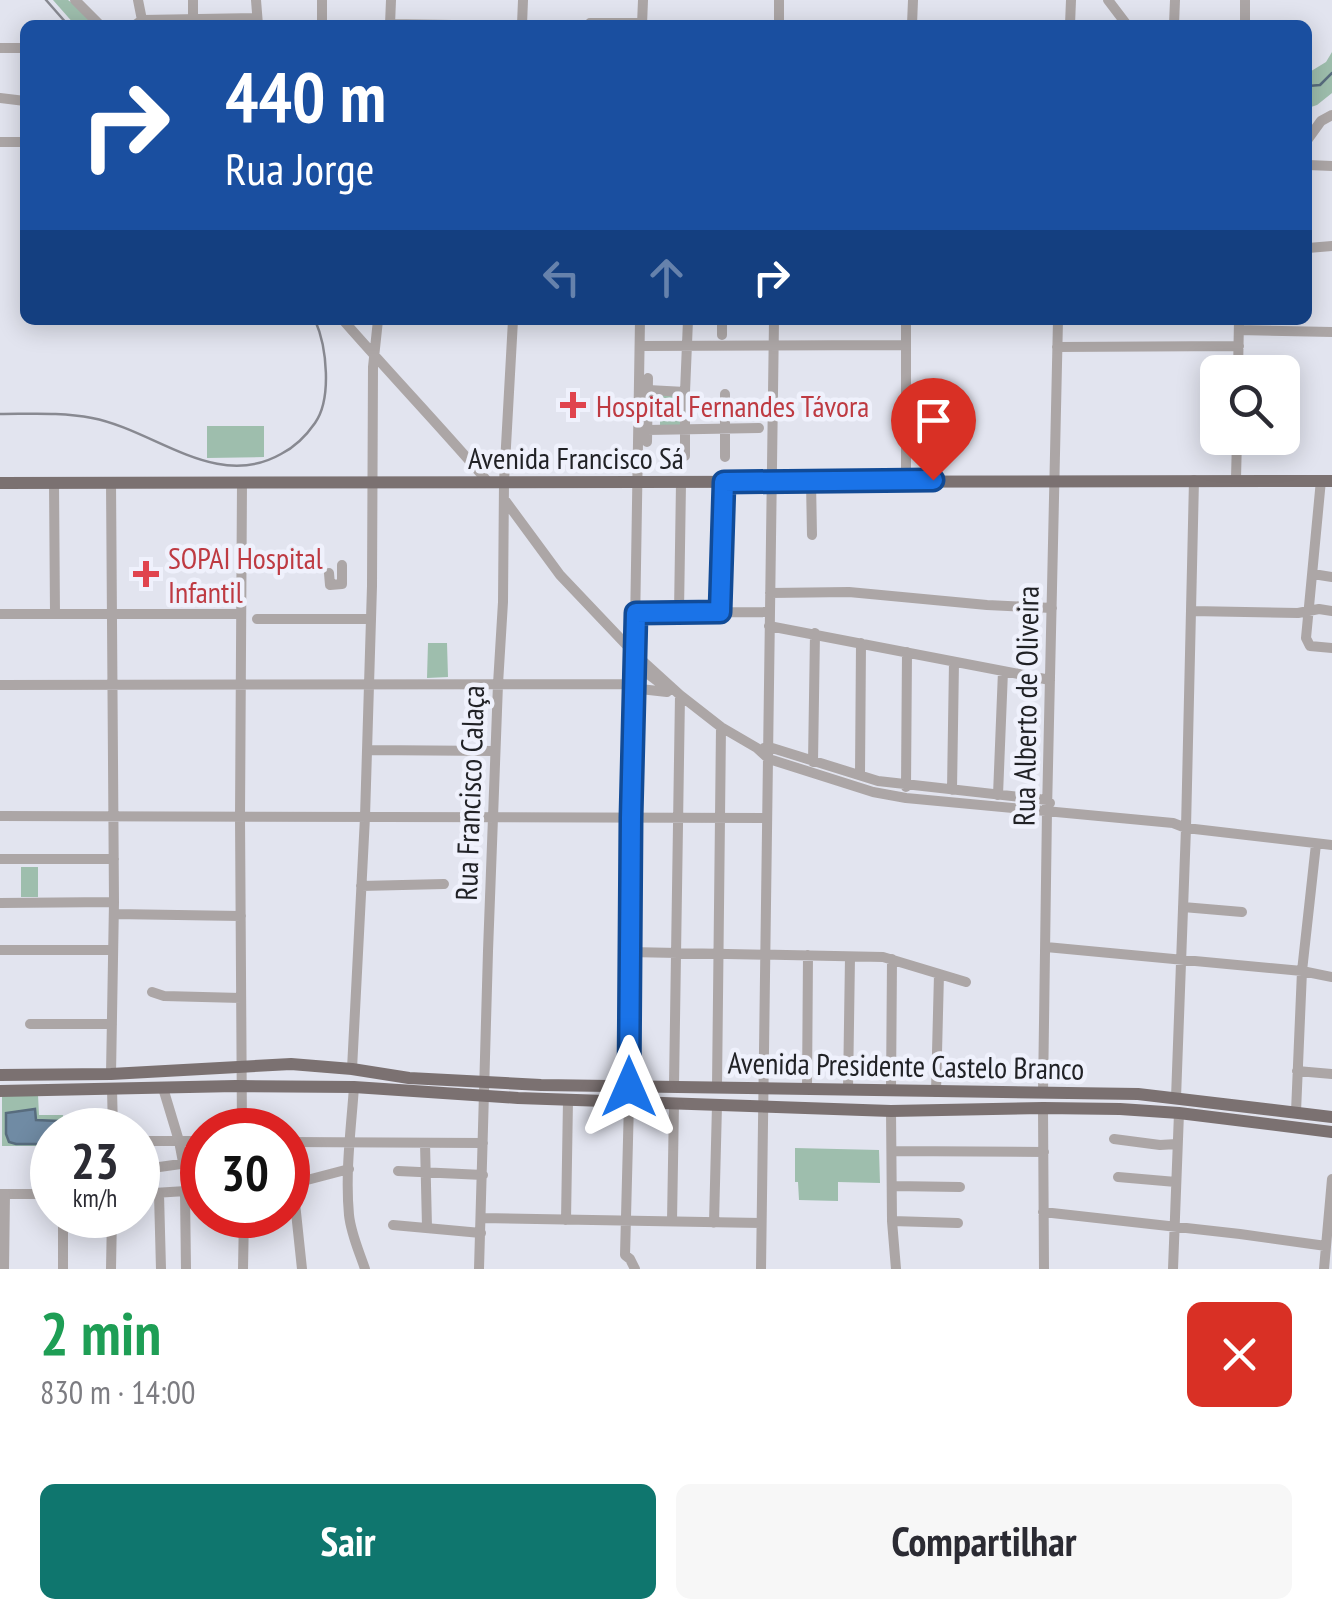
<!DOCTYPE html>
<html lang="pt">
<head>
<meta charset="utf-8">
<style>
	body { margin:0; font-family:"PT Sans Narrow",sans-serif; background:#f7f7f7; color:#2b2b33; height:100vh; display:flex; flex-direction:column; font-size:38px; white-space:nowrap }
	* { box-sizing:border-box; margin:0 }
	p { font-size:32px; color:#7c7c81 }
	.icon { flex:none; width:55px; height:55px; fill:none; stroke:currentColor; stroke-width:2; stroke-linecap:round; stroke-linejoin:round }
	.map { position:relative; height:1269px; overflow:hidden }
	.drawer { display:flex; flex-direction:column; background:#fff; flex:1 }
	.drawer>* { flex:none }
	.top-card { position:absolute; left:20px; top:20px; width:1292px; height:305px; border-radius:15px; box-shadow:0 5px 25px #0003; background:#1a4fa0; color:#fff; overflow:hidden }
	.tools { position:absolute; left:1200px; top:355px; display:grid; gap:20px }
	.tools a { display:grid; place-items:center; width:100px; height:100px; border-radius:15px; background:#fff; box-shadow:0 5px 25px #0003; font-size:50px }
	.speed { position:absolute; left:30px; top:1108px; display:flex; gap:20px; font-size:50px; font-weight:700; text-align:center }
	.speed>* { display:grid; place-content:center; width:130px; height:130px; border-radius:50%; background:#fff; box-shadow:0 5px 25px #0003; line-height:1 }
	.speed small { font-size:25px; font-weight:400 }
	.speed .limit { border:15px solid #d22; background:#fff; color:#111 }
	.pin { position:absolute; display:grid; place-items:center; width:85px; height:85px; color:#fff; margin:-102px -42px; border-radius:50% 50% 50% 0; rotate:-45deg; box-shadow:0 0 10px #0007 }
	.pin .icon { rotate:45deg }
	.me { position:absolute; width:110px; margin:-55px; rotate:0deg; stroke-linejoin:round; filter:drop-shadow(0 0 8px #0008) }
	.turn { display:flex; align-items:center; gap:35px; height:210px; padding:0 40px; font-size:45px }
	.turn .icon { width:130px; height:130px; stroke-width:2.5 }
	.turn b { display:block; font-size:70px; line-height:85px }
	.lanes { display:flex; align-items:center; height:95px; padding:0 40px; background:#0003; justify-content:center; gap:50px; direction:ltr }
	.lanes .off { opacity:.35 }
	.round { display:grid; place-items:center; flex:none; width:105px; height:105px; border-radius:15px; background:#f7f7f7 }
	.summary { display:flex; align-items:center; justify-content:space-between; height:170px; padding:0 40px }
	h1 { font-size:60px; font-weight:700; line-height:75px; color:#1e9e55 }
	.cta { display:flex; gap:20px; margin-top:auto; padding:20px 40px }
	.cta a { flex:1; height:115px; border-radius:15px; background:#0f766e; color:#fff; font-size:40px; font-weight:700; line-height:115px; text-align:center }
	.cta a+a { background:#f7f7f7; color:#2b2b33 }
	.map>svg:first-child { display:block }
	.green { fill:#9ebead }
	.water { fill:#708ba4; stroke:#586c7e; stroke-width:2.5 }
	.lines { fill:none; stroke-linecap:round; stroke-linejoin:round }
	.stream { stroke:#586c7e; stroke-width:2.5 }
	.minor { stroke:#aca6a6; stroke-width:10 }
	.major { stroke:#7b7171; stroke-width:12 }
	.rail { stroke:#888991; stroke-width:2.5 }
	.route-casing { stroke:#114b97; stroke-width:25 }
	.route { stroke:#1a73e8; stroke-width:18 }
	.health-dot { fill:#e0444e; stroke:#eff1fc; stroke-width:4 }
	.labels { text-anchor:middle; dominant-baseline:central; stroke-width:9; stroke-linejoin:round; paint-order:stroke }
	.health-label { font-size:30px; fill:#be3a42; stroke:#eff1fc; text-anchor:start }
	.street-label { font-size:30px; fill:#212226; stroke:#eff1fc }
</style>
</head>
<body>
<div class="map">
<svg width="1332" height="1269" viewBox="0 0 1332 1269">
	<rect width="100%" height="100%" fill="#e2e4ef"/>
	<path class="green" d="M 53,0 L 68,0 L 88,15 L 95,25 L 75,25 Z
		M 1332,52 L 1332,93 L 1317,105 L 1308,108 L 1308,73 L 1326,62 Z
		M 660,392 L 682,392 L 681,427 L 660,427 Z
		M 207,426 L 264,426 L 264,457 L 207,458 Z
		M 428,643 L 447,643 L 448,677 L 427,678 Z
		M 21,867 L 38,867 L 38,897 L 21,897 Z
		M 38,1095 L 39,1115 L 63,1115 L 64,1130 L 59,1130 L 58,1121 L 36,1121 L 34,1109 L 7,1113 L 6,1134 L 16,1144 L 52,1146 L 2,1146 L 2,1096 Z
		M 795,1148 L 879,1150 L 880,1183 L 838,1182 L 838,1201 L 799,1200 L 798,1182 L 795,1182 Z"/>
	<path class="water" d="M 35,1109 L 36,1120 L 59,1121 L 59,1130 L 52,1130 L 52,1144 L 16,1144 L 9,1142 L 6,1134 L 6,1113 Z"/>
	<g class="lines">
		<path class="stream" d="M 1308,86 L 1320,85 L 1332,73"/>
		<path class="minor" d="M 75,0 L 100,25
			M 138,0 L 142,20
			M 193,0 L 193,24
			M 256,0 L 258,25
			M 1108,0 L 1127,25
			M 590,23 L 642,23
			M 390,24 L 453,25
			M 135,25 L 142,20 L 256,18
			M 322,25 L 322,0
			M 390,25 L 391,0
			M 522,25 L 523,0
			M 642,25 L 643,0
			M 779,25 L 779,0
			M 912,25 L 913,0
			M 1070,25 L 1071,0
			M 1174,25 L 1175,0
			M 1245,25 L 1245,0
			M 0,48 L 25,48
			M 0,98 L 25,101
			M 1308,139 L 1321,121 L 1332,115
			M 0,142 L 25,142
			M 1308,165 L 1332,166
			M 1308,248 L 1332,246
			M 343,320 C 391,375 441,427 488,482
			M 722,320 L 722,335
			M 906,320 L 906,481
			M 1239,330 L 1332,332
			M 640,346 L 906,345
			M 1057,347 L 1239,346
			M 1238,372 L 1239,320
			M 648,390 L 685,392
			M 647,430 L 759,428
			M 647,442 L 648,378
			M 685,456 L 685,392 L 688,320
			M 725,457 L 725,394
			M 1236,479 L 1237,438
			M 1321,480 L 1306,638 L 1310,646 L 1332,648
			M 111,482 L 114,902 L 111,1074
			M 811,482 L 812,535
			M 54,483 L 55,614
			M 504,499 L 560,575 L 636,655 L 680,695 L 721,727 L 757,748 L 769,759 L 873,792 L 906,798 L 1173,823 L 1186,828 L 1332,845
			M 329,573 L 330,585 L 342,584 L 342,565
			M 1313,574 L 1332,577
			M 770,593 L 849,592 L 987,605 L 1052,608
			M 1191,611 L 1298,613 L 1319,609 L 1332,611
			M 679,612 L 681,483
			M 720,612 L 724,483
			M 636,613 L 769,612
			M 0,614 L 241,614
			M 257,619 L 371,619
			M 769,626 L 1050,680
			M 640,668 L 668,689 L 667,692 L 640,689 Z
			M 0,685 L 634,684
			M 764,748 L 769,747 L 878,781 L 1047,800 L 1050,803
			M 367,750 L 495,751
			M 813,762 L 815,633
			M 860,775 L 861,643
			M 906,787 L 907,652
			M 952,790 L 954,662
			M 998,795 L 1003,671
			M 0,816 L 766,818
			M 0,859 L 114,859
			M 361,886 L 444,884
			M 0,903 L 114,902
			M 1183,907 L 1242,912
			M 114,914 L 241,916
			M 1046,947 L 1302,971 L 1332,977
			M 0,950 L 113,950
			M 629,952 L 883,957 L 966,982
			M 152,992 L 164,996 L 241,998
			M 30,1024 L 112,1024
			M 352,1069 L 365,817 L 372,586 L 373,367 L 378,320
			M 1297,1071 L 1332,1074
			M 674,1085 L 680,695
			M 354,1087 C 351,1129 345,1173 349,1215 C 351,1234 359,1251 365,1269
			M 629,1087 C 631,831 636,576 640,320
			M 717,1087 L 721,727
			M 163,1088 L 179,1141 L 183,1162
			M 112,1089 L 113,1130
			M 807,1089 L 808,955
			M 848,1090 L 850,957
			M 891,1091 L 892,959
			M 936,1092 L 939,974
			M 1043,1093 L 1047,811 L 1058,320
			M 1176,1098 L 1186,828 L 1194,480
			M 629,1102 L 625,1255 L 630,1259 L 635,1269
			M 1043,1108 L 1044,1269
			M 891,1111 L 892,1221 L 896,1269
			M 1296,1112 L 1302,971 L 1316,844
			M 242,1130 L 240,817 L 242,482
			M 1114,1139 L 1160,1145 L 1177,1144
			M 138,1141 L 202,1141
			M 288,1142 L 483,1143
			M 425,1143 L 427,1227
			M 892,1151 L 1044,1152
			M 138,1170 L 202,1161
			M 398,1171 L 483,1175
			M 1118,1177 L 1176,1182
			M 293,1184 L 302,1269
			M 288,1185 L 349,1169
			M 893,1186 L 960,1187
			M 185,1192 L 186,1269
			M 1,1194 L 52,1194
			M 138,1194 L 202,1190
			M 159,1194 L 161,1269
			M 1043,1212 L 1240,1234 L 1326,1246
			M 63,1215 L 63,1269
			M 481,1218 L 761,1223
			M 566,1220 L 568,1100
			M 672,1221 L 674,1104
			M 892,1221 L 958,1223
			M 714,1223 L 717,1105
			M 393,1225 L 481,1233
			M 4,1269 L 5,1194
			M 111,1269 L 112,1215
			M 243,1269 L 244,1215
			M 479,1269 L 488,951 L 498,684 L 503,602 L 504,482 L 513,320
			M 761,1269 L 774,320
			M 1173,1269 L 1179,1113
			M 1324,1269 L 1332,1179"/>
		<path class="major" d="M 0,483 L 1332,481
			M 0,1075 L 111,1074 L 291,1064 L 352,1069 L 409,1078 L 541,1085 L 1138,1094 L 1332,1117
			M 0,1091 L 236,1086 L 354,1087 L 518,1098 L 891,1111 L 1043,1108 L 1120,1109 L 1179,1113 L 1332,1132"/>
		<path class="rail" d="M 46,0 L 68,25
			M 0,414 C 31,414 62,412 92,418 C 155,430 216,491 281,454 C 295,447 306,436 315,423 C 332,399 327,347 315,320"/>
	</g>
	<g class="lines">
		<g class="route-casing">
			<path id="route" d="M 629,1087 L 631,818 L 636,613 L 720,612 L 724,482 L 933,480"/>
		</g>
		<use href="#route" class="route"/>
	</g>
	<g class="health-dot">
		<path d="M568 390h10v10h10v10h-10v10h-10v-10h-10v-10h10z"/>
		<path d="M141 559h10v10h10v10h-10v10h-10v-10h-10v-10h10z"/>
	</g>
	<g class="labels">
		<g class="health-label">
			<text x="596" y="405">Hospital Fernandes Távora</text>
			<text x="168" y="557">SOPAI Hospital<tspan x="168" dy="34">Infantil</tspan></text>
		</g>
		<g class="street-label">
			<text x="576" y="457">Avenida Francisco Sá</text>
			<text transform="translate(1025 706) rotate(-89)">Rua Alberto de Oliveira</text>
			<text transform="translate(469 793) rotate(-88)">Rua Francisco Calaça</text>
			<text transform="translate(906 1065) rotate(1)">Avenida Presidente Castelo Branco</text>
		</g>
	</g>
</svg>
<div class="tools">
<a><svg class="icon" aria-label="search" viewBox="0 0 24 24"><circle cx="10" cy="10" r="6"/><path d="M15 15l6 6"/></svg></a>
</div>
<div class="speed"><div>23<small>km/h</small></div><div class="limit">30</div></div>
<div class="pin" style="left:933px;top:480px;background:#d93025"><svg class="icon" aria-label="arrive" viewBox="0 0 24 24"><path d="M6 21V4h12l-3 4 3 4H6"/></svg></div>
<svg class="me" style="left:629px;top:1087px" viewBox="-20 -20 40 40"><path d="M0-17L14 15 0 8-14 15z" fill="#1a73e8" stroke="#fff" stroke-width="4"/></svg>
<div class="top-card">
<div class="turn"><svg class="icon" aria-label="right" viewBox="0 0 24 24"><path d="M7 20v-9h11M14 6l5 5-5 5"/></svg><div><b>440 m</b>Rua Jorge</div></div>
<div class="lanes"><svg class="icon off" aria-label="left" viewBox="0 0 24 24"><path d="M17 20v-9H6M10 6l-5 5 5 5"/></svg><svg class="icon off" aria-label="ahead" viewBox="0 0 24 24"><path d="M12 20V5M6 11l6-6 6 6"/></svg><svg class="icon" aria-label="right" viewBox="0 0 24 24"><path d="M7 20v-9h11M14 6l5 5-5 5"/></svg></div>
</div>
</div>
<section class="drawer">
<div class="summary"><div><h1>2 min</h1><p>830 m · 14:00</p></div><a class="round" style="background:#d93025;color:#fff"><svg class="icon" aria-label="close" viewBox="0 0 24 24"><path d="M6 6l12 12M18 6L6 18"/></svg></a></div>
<div class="cta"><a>Sair</a><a>Compartilhar</a></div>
</section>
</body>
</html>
